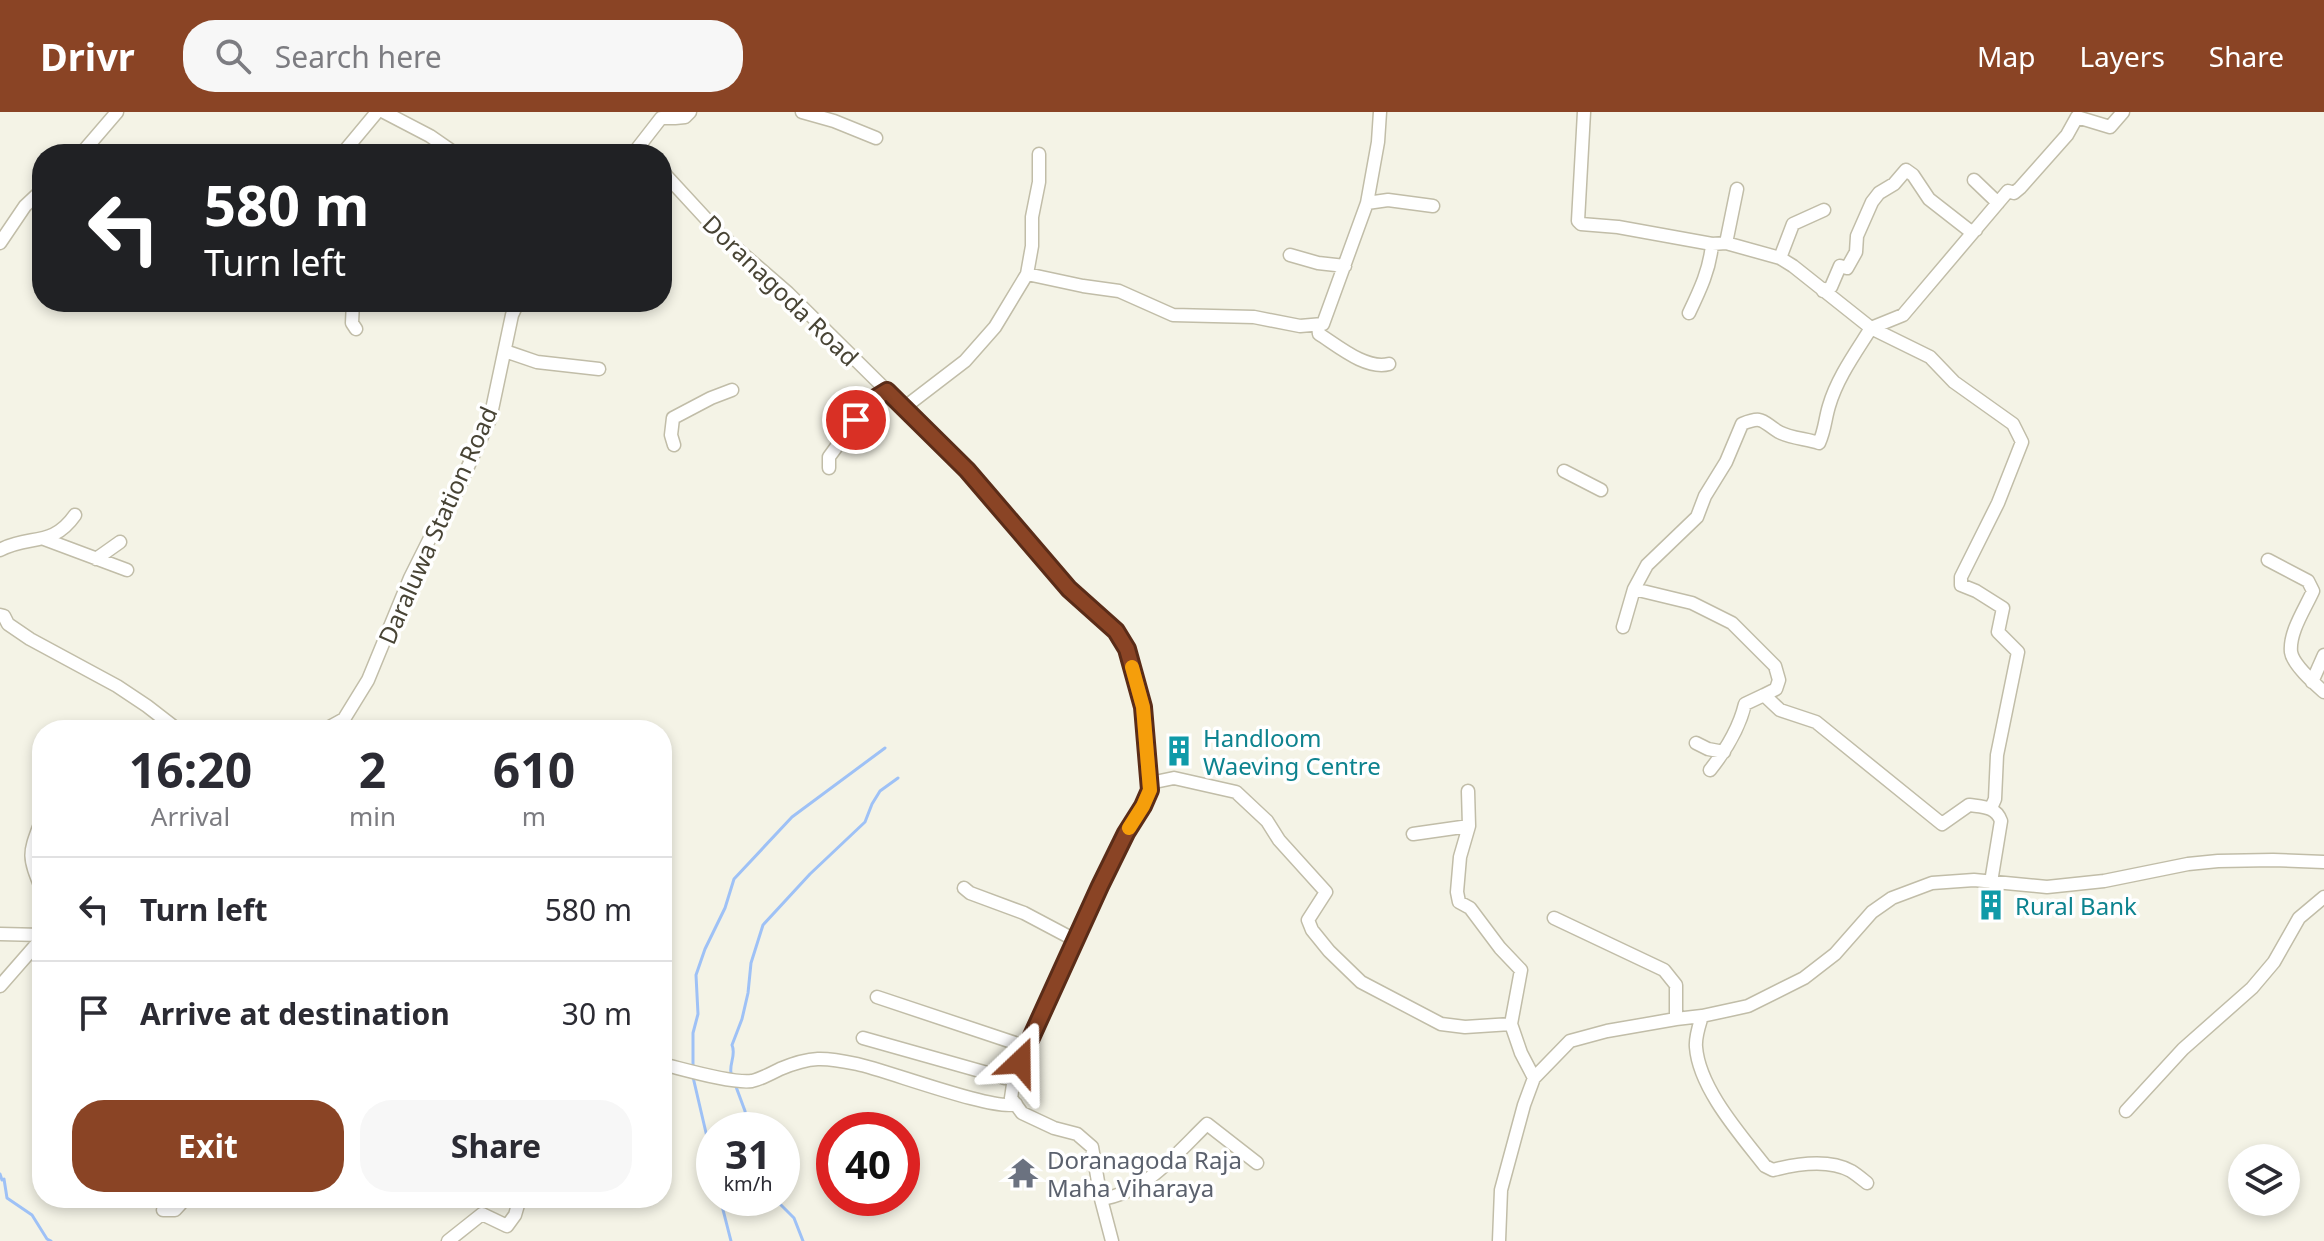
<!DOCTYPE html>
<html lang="en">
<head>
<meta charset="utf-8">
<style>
	body { margin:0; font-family:"Noto Sans",sans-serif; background:#f7f7f7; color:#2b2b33; height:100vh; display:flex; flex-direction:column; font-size:30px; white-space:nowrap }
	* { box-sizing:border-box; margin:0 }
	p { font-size:26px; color:#7c7c81 }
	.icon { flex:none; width:44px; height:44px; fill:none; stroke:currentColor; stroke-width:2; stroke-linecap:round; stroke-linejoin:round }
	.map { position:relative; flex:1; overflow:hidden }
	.drawer { position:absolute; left:32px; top:608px; width:640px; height:488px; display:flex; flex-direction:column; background:#fff; border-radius:32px; box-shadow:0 4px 12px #0003 }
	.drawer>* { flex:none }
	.banner { position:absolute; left:32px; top:32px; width:640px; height:168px; border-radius:32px; box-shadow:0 4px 12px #0003; background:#202124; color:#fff; overflow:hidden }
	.controls { position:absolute; left:2228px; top:1032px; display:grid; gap:16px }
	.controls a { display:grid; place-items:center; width:72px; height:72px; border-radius:50%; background:#fff; box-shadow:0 4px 12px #0003; font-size:40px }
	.speed { position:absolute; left:696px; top:1000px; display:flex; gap:16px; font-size:40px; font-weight:700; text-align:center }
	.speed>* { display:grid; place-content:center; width:104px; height:104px; border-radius:50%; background:#fff; box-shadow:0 4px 12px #0003; line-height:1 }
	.speed small { font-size:20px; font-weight:400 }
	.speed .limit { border:12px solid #d22; background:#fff; color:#111 }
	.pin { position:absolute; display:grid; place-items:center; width:68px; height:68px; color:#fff; margin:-34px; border:4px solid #fff; border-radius:50%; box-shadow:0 2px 8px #0007 }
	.me { position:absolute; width:88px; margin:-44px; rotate:23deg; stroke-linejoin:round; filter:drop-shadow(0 0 6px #0008) }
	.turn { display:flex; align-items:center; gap:28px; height:168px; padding:0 40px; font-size:36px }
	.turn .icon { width:104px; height:104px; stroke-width:2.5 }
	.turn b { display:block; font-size:56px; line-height:68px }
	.eta { display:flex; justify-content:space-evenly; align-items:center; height:136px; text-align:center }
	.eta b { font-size:48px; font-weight:700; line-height:56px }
	.cta { display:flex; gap:16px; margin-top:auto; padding:16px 40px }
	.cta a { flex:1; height:92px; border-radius:32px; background:#8a4425; color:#fff; font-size:32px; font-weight:700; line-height:92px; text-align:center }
	.cta a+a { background:#f7f7f7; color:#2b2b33 }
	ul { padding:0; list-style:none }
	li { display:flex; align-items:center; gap:24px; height:104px; padding:0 40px; border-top:2px solid #e1e1e2 }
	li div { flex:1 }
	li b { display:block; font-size:30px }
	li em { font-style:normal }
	header { display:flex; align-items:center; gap:48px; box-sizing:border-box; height:112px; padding:0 40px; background:#8a4425; color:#fff }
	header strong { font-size:38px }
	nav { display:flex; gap:44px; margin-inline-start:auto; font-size:28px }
	.search { width:560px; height:72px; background:#f7f7f7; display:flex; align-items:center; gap:20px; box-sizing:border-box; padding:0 28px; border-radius:32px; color:#7c7c81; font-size:30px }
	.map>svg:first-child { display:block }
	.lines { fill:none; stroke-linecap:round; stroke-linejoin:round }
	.stream { stroke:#9ec1f6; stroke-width:3 }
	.minor-casing { stroke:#c1bda8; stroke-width:15 }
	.minor { stroke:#fff; stroke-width:12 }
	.route-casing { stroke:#5a2c18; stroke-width:20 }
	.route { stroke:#8a4425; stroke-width:14 }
	.slow { stroke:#f59e0b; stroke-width:14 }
	.labels { text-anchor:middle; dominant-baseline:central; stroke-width:7; stroke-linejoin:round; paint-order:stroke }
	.street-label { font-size:24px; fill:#484435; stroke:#fff }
	.culture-label { font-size:24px; fill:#0d838f; stroke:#fff; text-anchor:start }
	.worship-label { font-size:24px; fill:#5b616d; stroke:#fff; text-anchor:start }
</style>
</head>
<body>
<header>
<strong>Drivr</strong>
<div class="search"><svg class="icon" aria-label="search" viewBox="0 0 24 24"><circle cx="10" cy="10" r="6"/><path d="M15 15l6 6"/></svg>Search here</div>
<nav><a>Map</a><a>Layers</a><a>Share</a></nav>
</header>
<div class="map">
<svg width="2324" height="1129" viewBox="0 0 2324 1129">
	<rect width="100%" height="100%" fill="#f4f3e6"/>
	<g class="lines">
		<path class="stream" d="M 693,958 L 693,921 L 698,902 L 696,863 L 705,837 L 725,796 L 734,767 L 792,705 L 885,636
			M 693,965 L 714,1055
			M 732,965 C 727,954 737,944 732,933 L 742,907 L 748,881 L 751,851 L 763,813 L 810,762 L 865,710 L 872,692 L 880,679 L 898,666
			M 735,972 L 745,999 L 747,1018
			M 0,1062 L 2,1068 L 4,1067 L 7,1086 L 32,1103 L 47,1127 L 51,1129
			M 720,1086 L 731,1129
			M 774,1086 L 794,1106 L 803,1129"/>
		<g class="minor-casing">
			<path id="minor" d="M 384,0 L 430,24 L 456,42
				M 802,0 L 834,9 L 876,26
				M 1584,0 L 1578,109 L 1581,112 L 1618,115 L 1712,132 L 1726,131 L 1737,77
				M 670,4 L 675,6 L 685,5 L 690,0
				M 81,42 L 117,0
				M 342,42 L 377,0
				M 633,42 L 661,6 L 675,6
				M 662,59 L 721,123 L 788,181 L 967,358 L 1069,477 L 1116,519 L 1127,537 L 1143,595 L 1150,678 L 1143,694 L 1126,721 L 1075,828 L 1014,966 L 1011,986 L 1022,1001 L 1054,1016 L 1077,1022 L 1092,1035 L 1101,1087 L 1112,1129
				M 1974,68 L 1998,91
				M 1367,91 L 1388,88 L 1433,94
				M 0,131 L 25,94 L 42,78
				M 1290,143 L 1318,151 L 1345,154
				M 1780,146 L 1793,112 L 1824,98
				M 1027,162 L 1083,174 L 1119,179 L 1173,203 L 1254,205 L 1300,214 L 1323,212 L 1367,91 L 1378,30 L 1380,0
				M 1823,179 L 1831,175 L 1840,154 L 1847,156 L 1856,140 L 1857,124 L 1872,90 L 1879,81 L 1894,72 L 1906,58 L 1913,63 L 1929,87 L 1970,119 L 1976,118
				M 353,190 L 352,211 L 356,217
				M 1689,201 C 1700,178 1710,157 1712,132
				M 1318,213 L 1319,222 C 1338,234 1366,258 1389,252
				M 505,239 L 537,250 L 599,257
				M 905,295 L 965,249 L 995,215 L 1027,162 L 1032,134 L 1032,105 L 1039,70 L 1039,42
				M 674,333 L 671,323 L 673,306 L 711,286 L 732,278
				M 829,356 L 829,345 L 869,290 L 887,279
				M 1564,359 L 1601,378
				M 44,427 L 127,458
				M 0,438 C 29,422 52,436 75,403
				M 96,447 L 120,430
				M 2268,448 L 2308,469 L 2313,479 C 2305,497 2289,520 2291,540 C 2293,553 2315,572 2324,580
				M 1634,477 L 1692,491 L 1732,511 L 1775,554 L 1779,568 L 1776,577 L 1764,583
				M 0,503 L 4,504 L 8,512 L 30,527 L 117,574 L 147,594 L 178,618
				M 1623,515 L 1634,477 L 1647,453 L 1697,405 L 1705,384 L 1726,350 L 1742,312 C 1764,303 1762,310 1779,320 C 1790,326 1807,327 1819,331 C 1825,318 1825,307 1829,294 C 1837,266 1856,240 1871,216 L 1793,154 L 1780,146 L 1726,131
				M 2312,570 L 2324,543
				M 324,618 L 344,607 L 368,568 L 410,466 L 432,422 L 448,398 L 490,307 L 512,203 L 518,190
				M 1696,631 L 1708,637 L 1724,640
				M 1710,658 C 1726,638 1739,617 1745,592 L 1764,583 L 1780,598 L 1816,610 L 1942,712 L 1969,693 C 1982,695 1996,694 2001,709 L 1991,770
				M 1150,671 L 1174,666 L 1236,680 L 1267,709 L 1279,728 L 1326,780 L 1308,808 L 1312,818 L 1329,839 L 1361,870 L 1441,912 L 1465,915 L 1511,912
				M 1468,679 L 1469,714 L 1460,745 L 1457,780 L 1459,790 L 1470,796 L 1500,836 L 1521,858 L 1511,912 L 1521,941 L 1534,966
				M 1991,696 L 1995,687 L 1997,643 L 2018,540 L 1998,520 L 2003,496 L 1976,479 L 1961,473 L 1961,465 L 1998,391 L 2022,330 L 2013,312 L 1954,270 L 1930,245 L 1871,216 L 1903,203 L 2008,79 L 2014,81 L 2020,76 L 2067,23 L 2077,5 L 2110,15 L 2123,0
				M 42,707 C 29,742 27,742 42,778
				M 1413,722 L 1469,714
				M 964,776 L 970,781 L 1024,801 L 1075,828
				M 1554,806 L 1664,858 L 1676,873 L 1676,907
				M 0,822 L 42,823
				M 0,874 L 42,826
				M 877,885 L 1027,935
				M 1702,904 C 1699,914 1695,925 1696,935 C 1699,976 1740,1022 1765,1054 L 1773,1058 C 1796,1052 1829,1047 1851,1059 C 1856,1062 1862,1067 1867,1071
				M 863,926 L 1005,966 L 1014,966
				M 662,952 C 683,957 733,972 752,969 C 761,967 772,961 780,957 C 811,944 824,945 857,952 C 886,958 996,1000 1016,992
				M 2126,999 L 2183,937 L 2252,876 L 2274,850 L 2299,806 L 2324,785
				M 1101,1087 C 1145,1081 1176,1042 1207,1012 L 1257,1051
				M 163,1098 L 175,1098 L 186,1086
				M 448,1129 L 482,1102 L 507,1114 L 515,1103 L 520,1086
				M 1499,1129 L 1501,1078 L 1524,993 L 1534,966 L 1570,929 L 1607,919 L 1676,907 L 1702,904 L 1748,894 L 1804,866 L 1835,842 L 1872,800 L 1892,786 L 1932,771 L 1974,768 L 2047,775 L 2104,769 L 2188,752 L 2218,749 L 2273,748 L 2324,750"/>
		</g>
		<use href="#minor" class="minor"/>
	</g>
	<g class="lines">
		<g class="route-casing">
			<path id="route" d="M 856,308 L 869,290 L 887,279 L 967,358 L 1069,477 L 1116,519 L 1127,537 L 1143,595 L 1150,678 L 1143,694 L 1126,721 L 1100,774 L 1020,950"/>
		</g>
		<use href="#route" class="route"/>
		<path class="slow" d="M 1129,716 L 1143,694 L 1150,678 L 1143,595 L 1132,555"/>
	</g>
	<defs>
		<g id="building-bare" transform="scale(2.4)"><path d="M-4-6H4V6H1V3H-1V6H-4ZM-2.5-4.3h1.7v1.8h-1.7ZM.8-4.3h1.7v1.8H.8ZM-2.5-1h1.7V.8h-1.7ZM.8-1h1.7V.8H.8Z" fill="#0f9aa8" stroke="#fff" stroke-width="2.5" paint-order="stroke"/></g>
		<g id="temple-bare" transform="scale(2.4)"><path d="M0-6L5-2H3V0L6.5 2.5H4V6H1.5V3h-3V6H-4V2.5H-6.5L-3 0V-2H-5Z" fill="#6b7280" stroke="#fff" stroke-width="2.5" paint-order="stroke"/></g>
	</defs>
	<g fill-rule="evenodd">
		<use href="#building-bare" x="1179" y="639"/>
		<use href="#building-bare" x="1991" y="793"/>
		<use href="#temple-bare" x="1023" y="1061"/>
	</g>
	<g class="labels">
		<g class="street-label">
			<text transform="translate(781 178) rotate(44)">Doranagoda Road</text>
			<text transform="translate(437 413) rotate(-66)">Daraluwa Station Road</text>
		</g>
		<g class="culture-label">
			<text x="1203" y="625">Handloom<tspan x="1203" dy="28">Waeving Centre</tspan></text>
			<text x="2015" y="793">Rural Bank</text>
		</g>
		<g class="worship-label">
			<text x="1047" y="1047">Doranagoda Raja<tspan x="1047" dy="28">Maha Viharaya</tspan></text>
		</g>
	</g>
</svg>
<div class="controls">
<a><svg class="icon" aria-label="layers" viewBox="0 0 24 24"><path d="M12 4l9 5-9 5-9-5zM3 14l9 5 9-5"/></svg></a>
</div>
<div class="speed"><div>31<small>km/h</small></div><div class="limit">40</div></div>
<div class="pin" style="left:856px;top:308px;background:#d93025"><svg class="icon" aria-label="arrive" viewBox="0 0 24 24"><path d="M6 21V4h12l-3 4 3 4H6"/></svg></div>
<svg class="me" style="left:1020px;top:950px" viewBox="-20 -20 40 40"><path d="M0-17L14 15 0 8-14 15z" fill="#8a4425" stroke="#fff" stroke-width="4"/></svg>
<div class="banner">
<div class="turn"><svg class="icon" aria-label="left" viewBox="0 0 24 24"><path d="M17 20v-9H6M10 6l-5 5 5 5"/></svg><div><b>580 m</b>Turn left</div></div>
</div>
<section class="drawer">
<div class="eta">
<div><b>16:20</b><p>Arrival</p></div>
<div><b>2</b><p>min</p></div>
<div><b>610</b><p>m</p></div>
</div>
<ul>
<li><svg class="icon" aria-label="left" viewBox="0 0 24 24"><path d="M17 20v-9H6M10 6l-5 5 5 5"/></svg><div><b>Turn left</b></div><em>580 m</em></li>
<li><svg class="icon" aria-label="arrive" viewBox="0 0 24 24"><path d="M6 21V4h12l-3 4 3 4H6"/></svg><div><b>Arrive at destination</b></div><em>30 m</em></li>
</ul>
<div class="cta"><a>Exit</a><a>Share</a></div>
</section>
</div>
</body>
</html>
